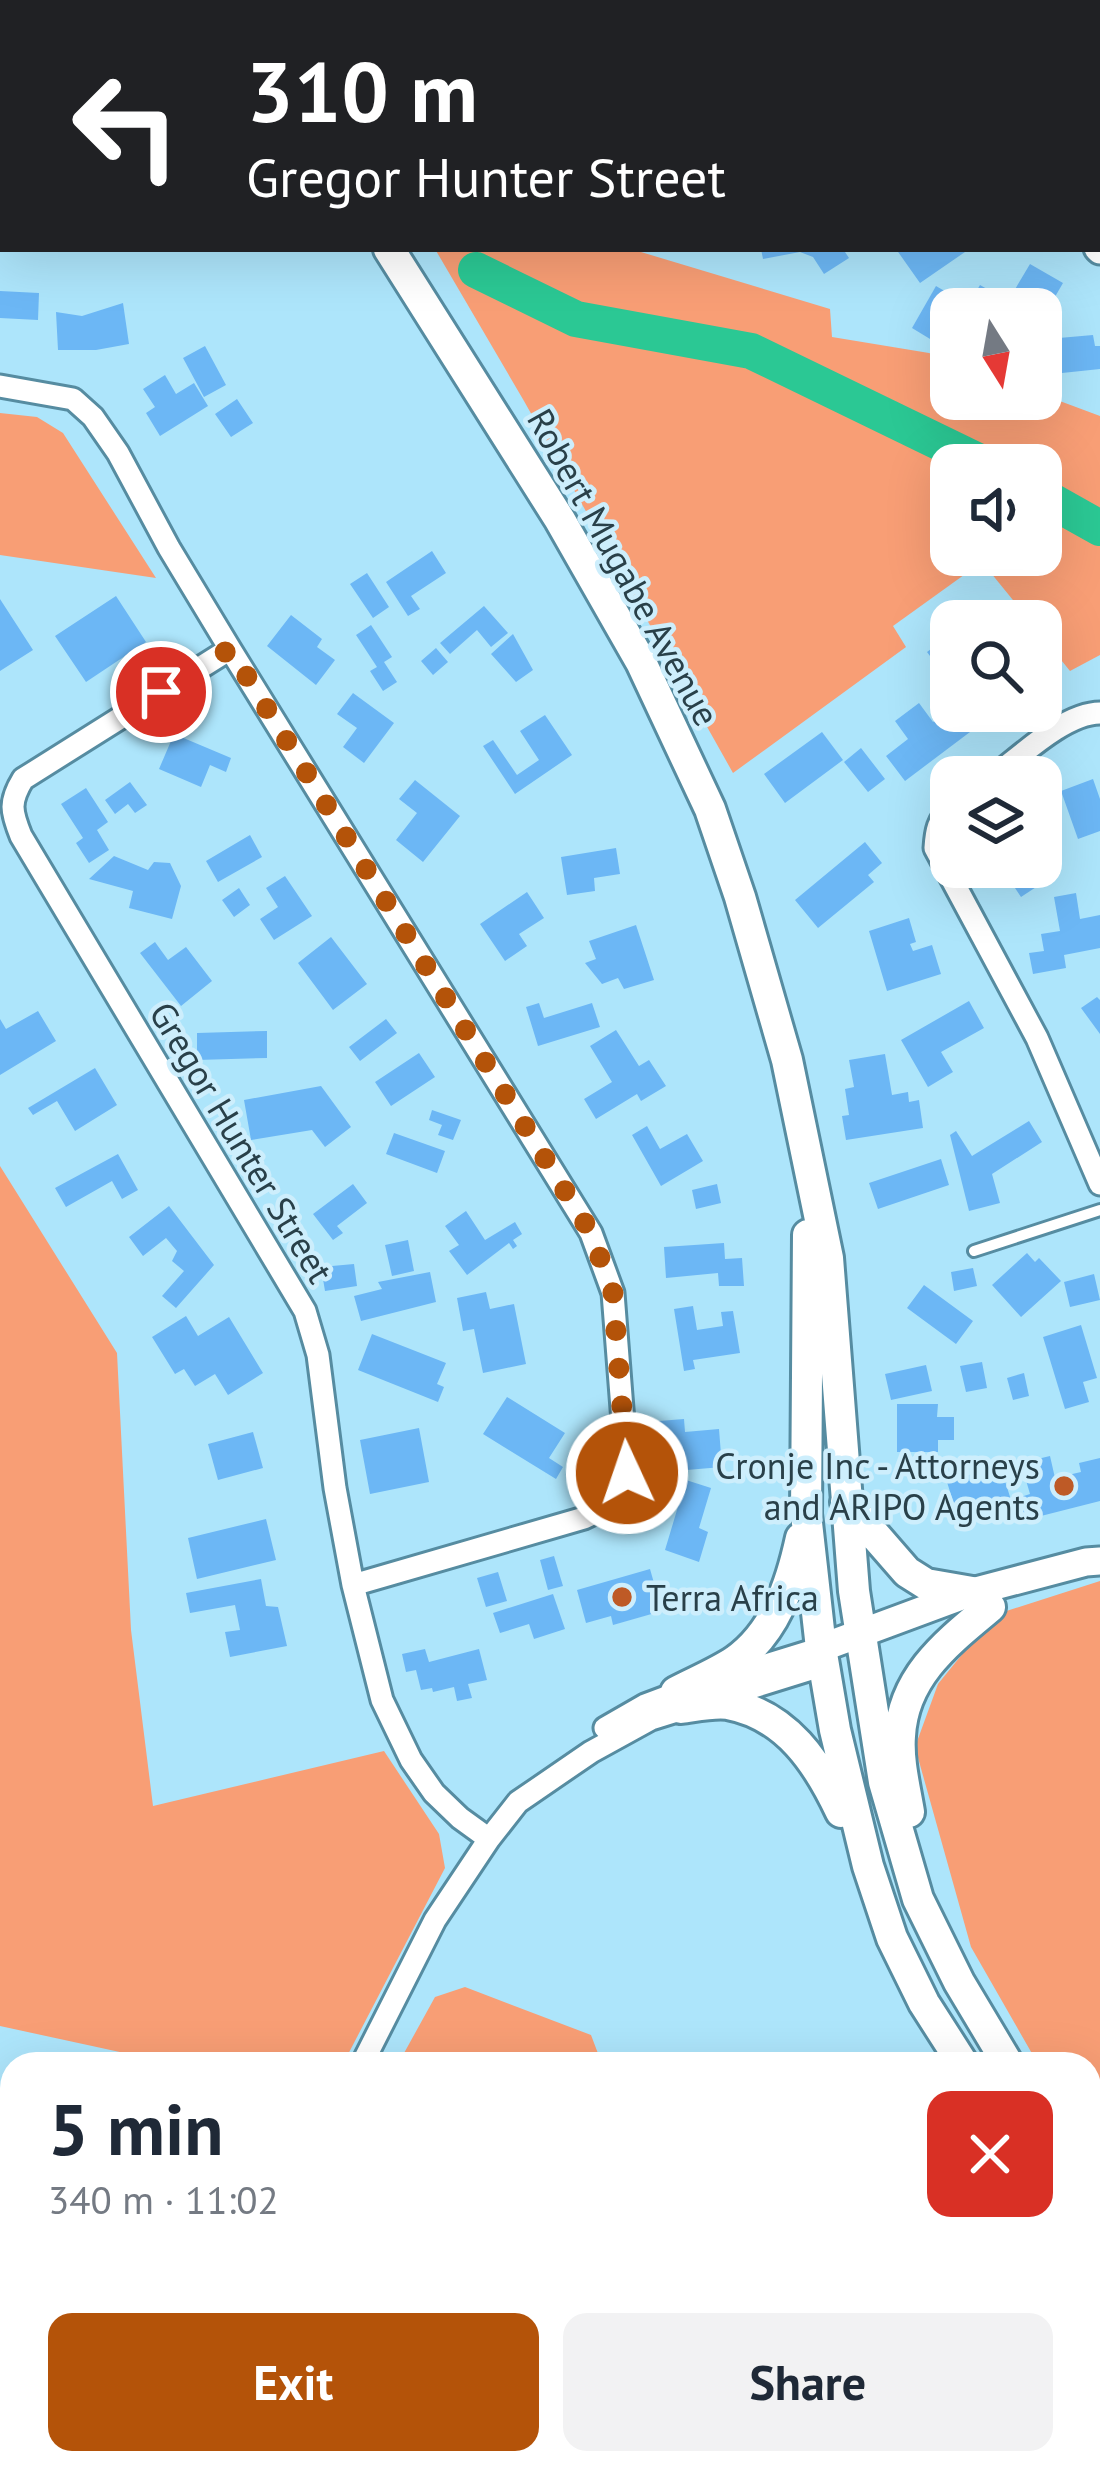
<!DOCTYPE html>
<html lang="en">
<head>
<meta charset="utf-8">
<style>
	body { margin:0; font-family:"PT Sans",sans-serif; background:#f2f2f3; color:#1f2937; height:100vh; display:flex; flex-direction:column; font-size:45px; white-space:nowrap }
	* { box-sizing:border-box; margin:0 }
	p { font-size:39px; color:#747a83 }
	.icon { flex:none; width:66px; height:66px; fill:none; stroke:currentColor; stroke-width:2; stroke-linecap:round; stroke-linejoin:round }
	.map { position:relative; flex:1; overflow:hidden }
	.drawer { position:absolute; left:0px; top:2052px; width:1101px; height:423px; display:flex; flex-direction:column; background:#fff; border-radius:36px 36px 0 0; box-shadow:0 12px 48px #0002 }
	.drawer>* { flex:none }
	.guide { position:absolute; left:0px; top:0px; width:1101px; height:252px; box-shadow:0 12px 48px #0002; background:#202124; color:#fff; overflow:hidden }
	.needle { width:78px; rotate:169deg }
	.buttons { position:absolute; left:930px; top:288px; display:grid; gap:24px }
	.buttons a { display:grid; place-items:center; width:132px; height:132px; border-radius:24px; background:#fff; box-shadow:0 12px 48px #0002; font-size:60px }
	.pin { position:absolute; display:grid; place-items:center; width:102px; height:102px; color:#fff; margin:-51px; border:6px solid #fff; border-radius:50%; box-shadow:0 3px 12px #0007 }
	.me { position:absolute; width:132px; margin:-66px; rotate:357deg; stroke-linejoin:round; filter:drop-shadow(0 0 9px #0008) }
	.turn { display:flex; align-items:center; gap:42px; height:252px; padding:0 48px; font-size:54px }
	.turn .icon { width:156px; height:156px; stroke-width:2.5 }
	.turn b { display:block; font-size:84px; line-height:102px }
	.round { display:grid; place-items:center; flex:none; width:126px; height:126px; border-radius:24px; background:#f2f2f3 }
	.overview { display:flex; align-items:center; justify-content:space-between; height:204px; padding:0 48px }
	h1 { font-size:72px; font-weight:800; line-height:90px }
	.button { display:flex; gap:24px; margin-top:auto; padding:24px 48px }
	.button a { flex:1; height:138px; border-radius:24px; background:#b45309; color:#fff; font-size:48px; font-weight:800; line-height:138px; text-align:center }
	.button a+a { background:#f2f2f3; color:#1f2937 }
	.map>svg:first-child { display:block }
	.green { fill:#f89e75; fill-rule:evenodd }
	.lines { fill:none; stroke-linecap:round; stroke-linejoin:round }
	.river { stroke:#2bc894; stroke-width:36 }
	.building { fill:#6cb7f5 }
	.service-casing { stroke:#568ca1; stroke-width:16 }
	.minor-casing { stroke:#568ca1; stroke-width:27 }
	.tertiary-casing { stroke:#568ca1; stroke-width:33 }
	.secondary-casing { stroke:#568ca1; stroke-width:36 }
	.service { stroke:#fff; stroke-width:10 }
	.minor { stroke:#fff; stroke-width:21 }
	.tertiary { stroke:#fff; stroke-width:27 }
	.secondary { stroke:#fff; stroke-width:30 }
	.route { stroke:#b45309; stroke-width:21; stroke-dasharray:0 37.8 }
	.poi-dot { fill:#be5a26; stroke:#cdeefc; stroke-width:4.5 }
	.labels { text-anchor:middle; dominant-baseline:central; stroke-width:9; stroke-linejoin:round; paint-order:stroke }
	.street-label { font-size:36px; fill:#294049; stroke:#cdeefc }
	.poi-label { font-size:36px; fill:#294049; stroke:#cdeefc; text-anchor:end }
</style>
</head>
<body>
<div class="map">
<svg width="1100" height="2474" viewBox="0 0 1100 2474">
	<rect width="100%" height="100%" fill="#ade5fb"/>
	<path class="green" d="M 435,249 L 631,249 L 830,309 L 832,337 L 929,353 L 951,361 L 951,399 L 1041,399 L 1041,394 L 1100,416 L 1100,655 L 1070,671 L 1041,635 L 1041,621 L 1030,621 L 982,562 L 893,626 L 906,647 L 733,773 L 524,401 ZM 1041,465 L 1041,555 L 951,555 L 951,465 Z
		M 0,413 L 37,417 L 63,433 L 156,578 L 0,555 Z
		M 0,1166 L 117,1353 L 131,1630 L 153,1806 L 384,1751 L 439,1834 L 445,1868 L 343,2064 L 175,2064 L 0,2026 Z
		M 1100,1581 L 1100,2137 L 1089,2124 L 1089,2064 L 1038,2064 L 971,1947 L 915,1747 L 938,1684 L 994,1615 Z
		M 465,1987 L 591,2035 L 602,2064 L 398,2064 L 435,1997 Z
		M 1089,2246 L 1100,2257 L 1100,2474 L 1028,2474 L 1021,2463 L 1089,2463 Z
		M 206,2463 L 378,2463 L 374,2474 L 201,2474 Z"/>
	<g class="lines">
		<path class="river" d="M 0,125 L 3,126
			M 476,270 L 576,319 L 751,351 L 986,465
			M 1041,495 L 1100,528"/>
	</g>
	<path class="building" d="M 761,249 L 843,249 L 849,258 L 824,274 L 813,257 L 800,252 L 763,259 Z
		M 896,249 L 963,249 L 965,252 L 920,283 Z
		M 1030,264 L 1063,283 L 1041,321 L 1041,309 L 966,309 L 980,285 L 1008,301 Z
		M 936,286 L 960,300 L 955,309 L 951,309 L 951,315 L 935,342 L 912,328 Z
		M 0,291 L 39,293 L 38,320 L 0,318 Z
		M 123,303 L 129,344 L 96,350 L 58,350 L 56,312 L 82,316 Z
		M 1093,335 L 1095,346 L 1100,346 L 1100,369 L 1062,373 L 1059,338 Z
		M 205,346 L 226,385 L 204,397 L 183,358 Z
		M 165,375 L 176,394 L 194,383 L 208,406 L 160,436 L 146,413 L 155,407 L 143,389 Z
		M 237,399 L 253,423 L 231,437 L 215,414 Z
		M 432,551 L 446,573 L 411,596 L 420,609 L 408,616 L 386,582 Z
		M 367,573 L 389,607 L 373,618 L 350,584 Z
		M 116,596 L 146,642 L 86,682 L 55,636 Z
		M 0,599 L 33,650 L 0,671 Z
		M 484,606 L 508,633 L 491,647 L 477,630 L 450,654 L 440,643 Z
		M 291,615 L 322,639 L 317,647 L 335,660 L 316,685 L 267,646 Z
		M 371,625 L 392,657 L 384,662 L 397,682 L 383,691 L 370,671 L 377,667 L 356,635 Z
		M 513,634 L 533,670 L 516,682 L 491,654 Z
		M 951,634 L 951,684 L 927,652 Z
		M 436,648 L 448,662 L 433,675 L 421,661 Z
		M 353,693 L 394,723 L 364,763 L 343,747 L 357,728 L 337,714 Z
		M 919,703 L 933,722 L 949,711 L 954,711 L 970,732 L 905,781 L 886,756 L 908,739 L 895,721 Z
		M 545,715 L 572,755 L 515,794 L 483,746 L 493,740 L 517,775 L 539,760 L 520,731 Z
		M 822,732 L 843,760 L 785,803 L 764,774 Z
		M 174,734 L 231,758 L 226,772 L 210,765 L 201,787 L 159,769 Z
		M 861,748 L 885,779 L 868,792 L 844,762 Z
		M 1093,779 L 1100,799 L 1100,831 L 1078,839 L 1061,791 Z
		M 415,780 L 460,816 L 423,862 L 396,840 L 417,813 L 399,799 Z
		M 130,782 L 147,805 L 135,813 L 128,804 L 115,814 L 105,800 Z
		M 86,788 L 108,822 L 97,830 L 109,850 L 89,863 L 76,843 L 83,838 L 61,804 Z
		M 250,835 L 262,857 L 218,882 L 206,861 Z
		M 865,842 L 882,863 L 868,875 L 874,882 L 818,928 L 795,900 Z
		M 616,848 L 620,874 L 594,878 L 595,891 L 567,895 L 561,857 Z
		M 1047,853 L 1059,872 L 1021,897 L 1009,879 L 1026,867 L 1041,867 L 1041,857 Z
		M 114,856 L 148,870 L 154,862 L 170,863 L 181,886 L 172,919 L 129,908 L 133,891 L 89,879 Z
		M 285,876 L 312,916 L 274,940 L 260,919 L 278,907 L 266,888 Z
		M 239,888 L 250,905 L 234,917 L 222,900 Z
		M 527,892 L 544,918 L 519,934 L 527,946 L 505,961 L 480,924 Z
		M 1076,893 L 1080,919 L 1100,915 L 1100,948 L 1064,955 L 1066,968 L 1033,974 L 1029,953 L 1044,951 L 1041,934 L 1060,931 L 1054,897 Z
		M 909,918 L 916,942 L 910,944 L 913,951 L 932,945 L 941,974 L 887,991 L 869,931 Z
		M 636,925 L 654,980 L 624,989 L 618,978 L 602,984 L 585,963 L 596,959 L 589,941 Z
		M 331,937 L 367,984 L 333,1010 L 298,963 Z
		M 155,942 L 168,960 L 186,947 L 212,981 L 181,1006 L 140,953 Z
		M 1097,997 L 1100,1000 L 1100,1034 L 1081,1008 Z
		M 969,1001 L 984,1028 L 941,1052 L 953,1072 L 928,1087 L 901,1040 Z
		M 539,1003 L 544,1018 L 592,1003 L 600,1027 L 538,1046 L 526,1007 Z
		M 38,1011 L 56,1041 L 0,1075 L 0,1019 L 6,1029 Z
		M 386,1019 L 397,1033 L 360,1061 L 349,1047 Z
		M 616,1030 L 639,1066 L 649,1060 L 666,1086 L 641,1101 L 637,1094 L 596,1119 L 584,1099 L 612,1082 L 590,1046 Z
		M 267,1031 L 267,1058 L 197,1060 L 197,1033 Z
		M 419,1053 L 435,1077 L 391,1106 L 375,1082 Z
		M 885,1054 L 892,1095 L 908,1092 L 909,1102 L 919,1100 L 923,1128 L 846,1140 L 842,1116 L 849,1115 L 845,1089 L 854,1087 L 849,1060 Z
		M 95,1068 L 117,1105 L 75,1131 L 57,1101 L 33,1115 L 28,1108 Z
		M 321,1086 L 351,1127 L 325,1147 L 312,1130 L 251,1140 L 244,1100 Z
		M 432,1110 L 461,1120 L 453,1140 L 438,1135 L 442,1125 L 429,1120 Z
		M 1029,1121 L 1042,1142 L 992,1174 L 1000,1203 L 969,1211 L 950,1135 L 956,1131 L 972,1156 Z
		M 647,1126 L 660,1149 L 687,1134 L 703,1161 L 661,1186 L 632,1135 Z
		M 394,1133 L 445,1151 L 437,1173 L 386,1154 Z
		M 118,1154 L 138,1190 L 122,1199 L 112,1181 L 66,1207 L 55,1188 Z
		M 941,1159 L 949,1185 L 878,1209 L 869,1183 Z
		M 353,1184 L 367,1203 L 337,1226 L 343,1233 L 333,1240 L 313,1214 Z
		M 717,1184 L 721,1203 L 696,1209 L 692,1190 Z
		M 169,1206 L 214,1265 L 176,1308 L 162,1296 L 184,1271 L 172,1261 L 177,1251 L 166,1238 L 143,1256 L 129,1237 Z
		M 466,1211 L 485,1240 L 515,1222 L 522,1234 L 513,1240 L 517,1246 L 513,1249 L 509,1243 L 467,1275 L 449,1251 L 459,1245 L 445,1226 Z
		M 408,1240 L 414,1271 L 392,1276 L 385,1245 Z
		M 724,1243 L 725,1259 L 742,1258 L 744,1286 L 719,1286 L 718,1273 L 666,1278 L 664,1247 Z
		M 1027,1253 L 1035,1262 L 1039,1258 L 1061,1281 L 1021,1317 L 992,1285 Z
		M 354,1264 L 357,1286 L 325,1291 L 321,1267 Z
		M 973,1268 L 977,1286 L 954,1291 L 951,1272 Z
		M 430,1272 L 436,1302 L 361,1321 L 354,1296 L 382,1289 L 378,1282 Z
		M 1094,1274 L 1100,1300 L 1070,1307 L 1064,1282 Z
		M 924,1285 L 973,1321 L 956,1344 L 907,1308 Z
		M 486,1292 L 490,1309 L 514,1304 L 526,1364 L 483,1373 L 474,1329 L 463,1331 L 457,1298 Z
		M 693,1306 L 697,1330 L 723,1326 L 721,1312 L 733,1311 L 740,1353 L 693,1360 L 695,1369 L 684,1371 L 674,1309 Z
		M 186,1316 L 198,1336 L 229,1317 L 263,1373 L 228,1395 L 215,1374 L 195,1386 L 184,1369 L 175,1374 L 152,1337 Z
		M 1081,1325 L 1097,1378 L 1083,1382 L 1089,1402 L 1065,1409 L 1043,1337 Z
		M 372,1334 L 446,1363 L 437,1384 L 444,1387 L 438,1402 L 358,1370 Z
		M 982,1362 L 987,1388 L 966,1392 L 960,1366 Z
		M 926,1365 L 932,1391 L 891,1400 L 885,1374 Z
		M 1024,1373 L 1029,1396 L 1013,1400 L 1007,1378 Z
		M 507,1397 L 565,1433 L 549,1458 L 563,1467 L 556,1479 L 483,1434 Z
		M 897,1404 L 938,1404 L 937,1417 L 954,1417 L 954,1440 L 938,1440 L 938,1452 L 897,1452 Z
		M 684,1419 L 685,1432 L 719,1429 L 722,1467 L 663,1472 L 659,1421 Z
		M 419,1428 L 429,1482 L 370,1494 L 360,1440 Z
		M 253,1432 L 263,1468 L 218,1480 L 208,1444 Z
		M 1050,1456 L 1055,1478 L 1081,1472 L 1079,1463 L 1100,1458 L 1100,1501 L 1037,1517 L 1035,1512 L 1009,1520 L 1006,1510 L 960,1524 L 947,1482 L 1000,1465 L 1011,1500 L 1030,1494 L 1021,1463 Z
		M 686,1480 L 711,1488 L 699,1528 L 708,1532 L 699,1562 L 665,1550 Z
		M 266,1519 L 276,1560 L 197,1579 L 188,1538 Z
		M 554,1556 L 563,1586 L 548,1590 L 540,1560 Z
		M 650,1569 L 662,1611 L 613,1625 L 611,1616 L 586,1623 L 577,1590 Z
		M 498,1572 L 507,1601 L 486,1607 L 477,1578 Z
		M 261,1579 L 266,1606 L 278,1607 L 287,1646 L 230,1657 L 225,1632 L 240,1630 L 235,1605 L 190,1613 L 186,1593 Z
		M 553,1594 L 565,1629 L 534,1639 L 529,1624 L 500,1633 L 493,1613 Z
		M 425,1649 L 429,1662 L 479,1649 L 487,1680 L 468,1684 L 472,1698 L 457,1701 L 454,1687 L 433,1692 L 432,1688 L 421,1690 L 416,1670 L 406,1672 L 402,1654 Z
		M 599,2463 L 732,2463 L 722,2474 L 612,2474 Z"/>
	<g class="lines">
		<g class="service-casing">
			<path id="service" d="M 974,1251 L 1100,1210
				M 590,2474 L 599,2463"/>
		</g>
		<g class="minor-casing">
			<path id="minor" d="M 449,0 L 451,3
				M 0,386 L 73,399 L 93,417 L 118,453 L 169,548 L 230,649 L 591,1233 L 613,1293 L 627,1473 C 618,1497 608,1507 584,1518 L 353,1585
				M 230,649 L 23,779 C 9,802 11,811 21,836 L 305,1311 L 318,1355 L 335,1488 L 353,1585 L 382,1700 L 411,1760 L 434,1793 L 460,1818 L 489,1839
				M 993,777 C 1021,756 1065,713 1100,713
				M 951,809 C 938,819 936,832 935,848 L 1037,1038 L 1100,1184
				M 720,1679 L 821,1648
				M 605,1728 L 645,1705 L 685,1690
				M 362,2064 L 435,1920 L 489,1839 L 518,1802 L 591,1752 L 651,1719 L 824,1665
				M 180,2474 L 184,2463"/>
		</g>
		<g class="tertiary-casing">
			<path id="tertiary" d="M 860,0 L 862,3
				M 1098,248 L 1100,250
				M 821,1648 L 972,1592 L 1086,1562 L 1100,1561"/>
		</g>
		<g class="secondary-casing">
			<path id="secondary" d="M 234,0 L 236,3
				M 389,249 L 560,520 L 641,662 L 710,809 L 740,897 L 787,1060 L 828,1258 L 854,1591 L 884,1782 L 918,1899 L 959,1982 L 1008,2064
				M 808,1235 L 806,1514 L 821,1648 L 835,1730 L 868,1866 L 892,1938 L 924,2003 L 963,2064
				M 846,1502 L 907,1572 L 926,1584 L 972,1592
				M 676,1692 C 695,1682 717,1673 735,1661 C 775,1633 791,1584 801,1538
				M 681,1708 C 696,1706 714,1702 728,1704 C 787,1715 818,1763 841,1812
				M 909,1812 C 905,1788 898,1760 900,1736 C 903,1676 948,1642 990,1607
				M 1089,2166 L 1100,2178
				M 1089,2226 L 1100,2238"/>
		</g>
		<use href="#service" class="service"/>
		<use href="#minor" class="minor"/>
		<use href="#tertiary" class="tertiary"/>
		<use href="#secondary" class="secondary"/>
	</g>
	<g class="lines">
		<path class="route" d="M 161,692 L 230,649 L 591,1233 L 613,1293 L 627,1473"/>
	</g>
	<g class="poi-dot">
		<circle cx="1064" cy="1486" r="12"/>
		<circle cx="622" cy="1597" r="12"/>
	</g>
	<g class="labels">
		<g class="street-label">
			<text transform="translate(624 567) rotate(61)">Robert Mugabe Avenue</text>
			<text transform="translate(242 1142) rotate(59)">Gregor Hunter Street</text>
		</g>
		<g class="poi-label">
			<text x="1040" y="1465">Cronje Inc - Attorneys<tspan x="1040" dy="41">and ARIPO Agents</tspan></text>
			<text x="646" y="1597" text-anchor="start">Terra Africa</text>
		</g>
	</g>
</svg>
<div class="buttons">
<a><svg class="needle" viewBox="-14 -14 28 28"><path d="M0-13l5 13h-10z" fill="#e53935"/><path d="M0 13l5-13h-10z" fill="#747a83"/></svg></a>
<a><svg class="icon" aria-label="sound" viewBox="0 0 24 24"><path d="M4 9h4l5-4v14l-5-4H4zM17 9q2 3 0 6"/></svg></a>
<a><svg class="icon" aria-label="search" viewBox="0 0 24 24"><circle cx="10" cy="10" r="6"/><path d="M15 15l6 6"/></svg></a>
<a><svg class="icon" aria-label="layers" viewBox="0 0 24 24"><path d="M12 4l9 5-9 5-9-5zM3 14l9 5 9-5"/></svg></a>
</div>
<div class="pin" style="left:161px;top:692px;background:#d93025"><svg class="icon" aria-label="arrive" viewBox="0 0 24 24"><path d="M6 21V4h12l-3 4 3 4H6"/></svg></div>
<svg class="me" style="left:627px;top:1473px" viewBox="-20 -20 40 40"><circle r="17" fill="#b45309" stroke="#fff" stroke-width="3"/><path d="M0-11L8 9 0 5-8 9z" fill="#fff"/></svg>
<div class="guide">
<div class="turn"><svg class="icon" aria-label="left" viewBox="0 0 24 24"><path d="M17 20v-9H6M10 6l-5 5 5 5"/></svg><div><b>310 m</b>Gregor Hunter Street</div></div>
</div>
<section class="drawer">
<div class="overview"><div><h1>5 min</h1><p>340 m · 11:02</p></div><a class="round" style="background:#d93025;color:#fff"><svg class="icon" aria-label="close" viewBox="0 0 24 24"><path d="M6 6l12 12M18 6L6 18"/></svg></a></div>
<div class="button"><a>Exit</a><a>Share</a></div>
</section>
</div>
</body>
</html>
